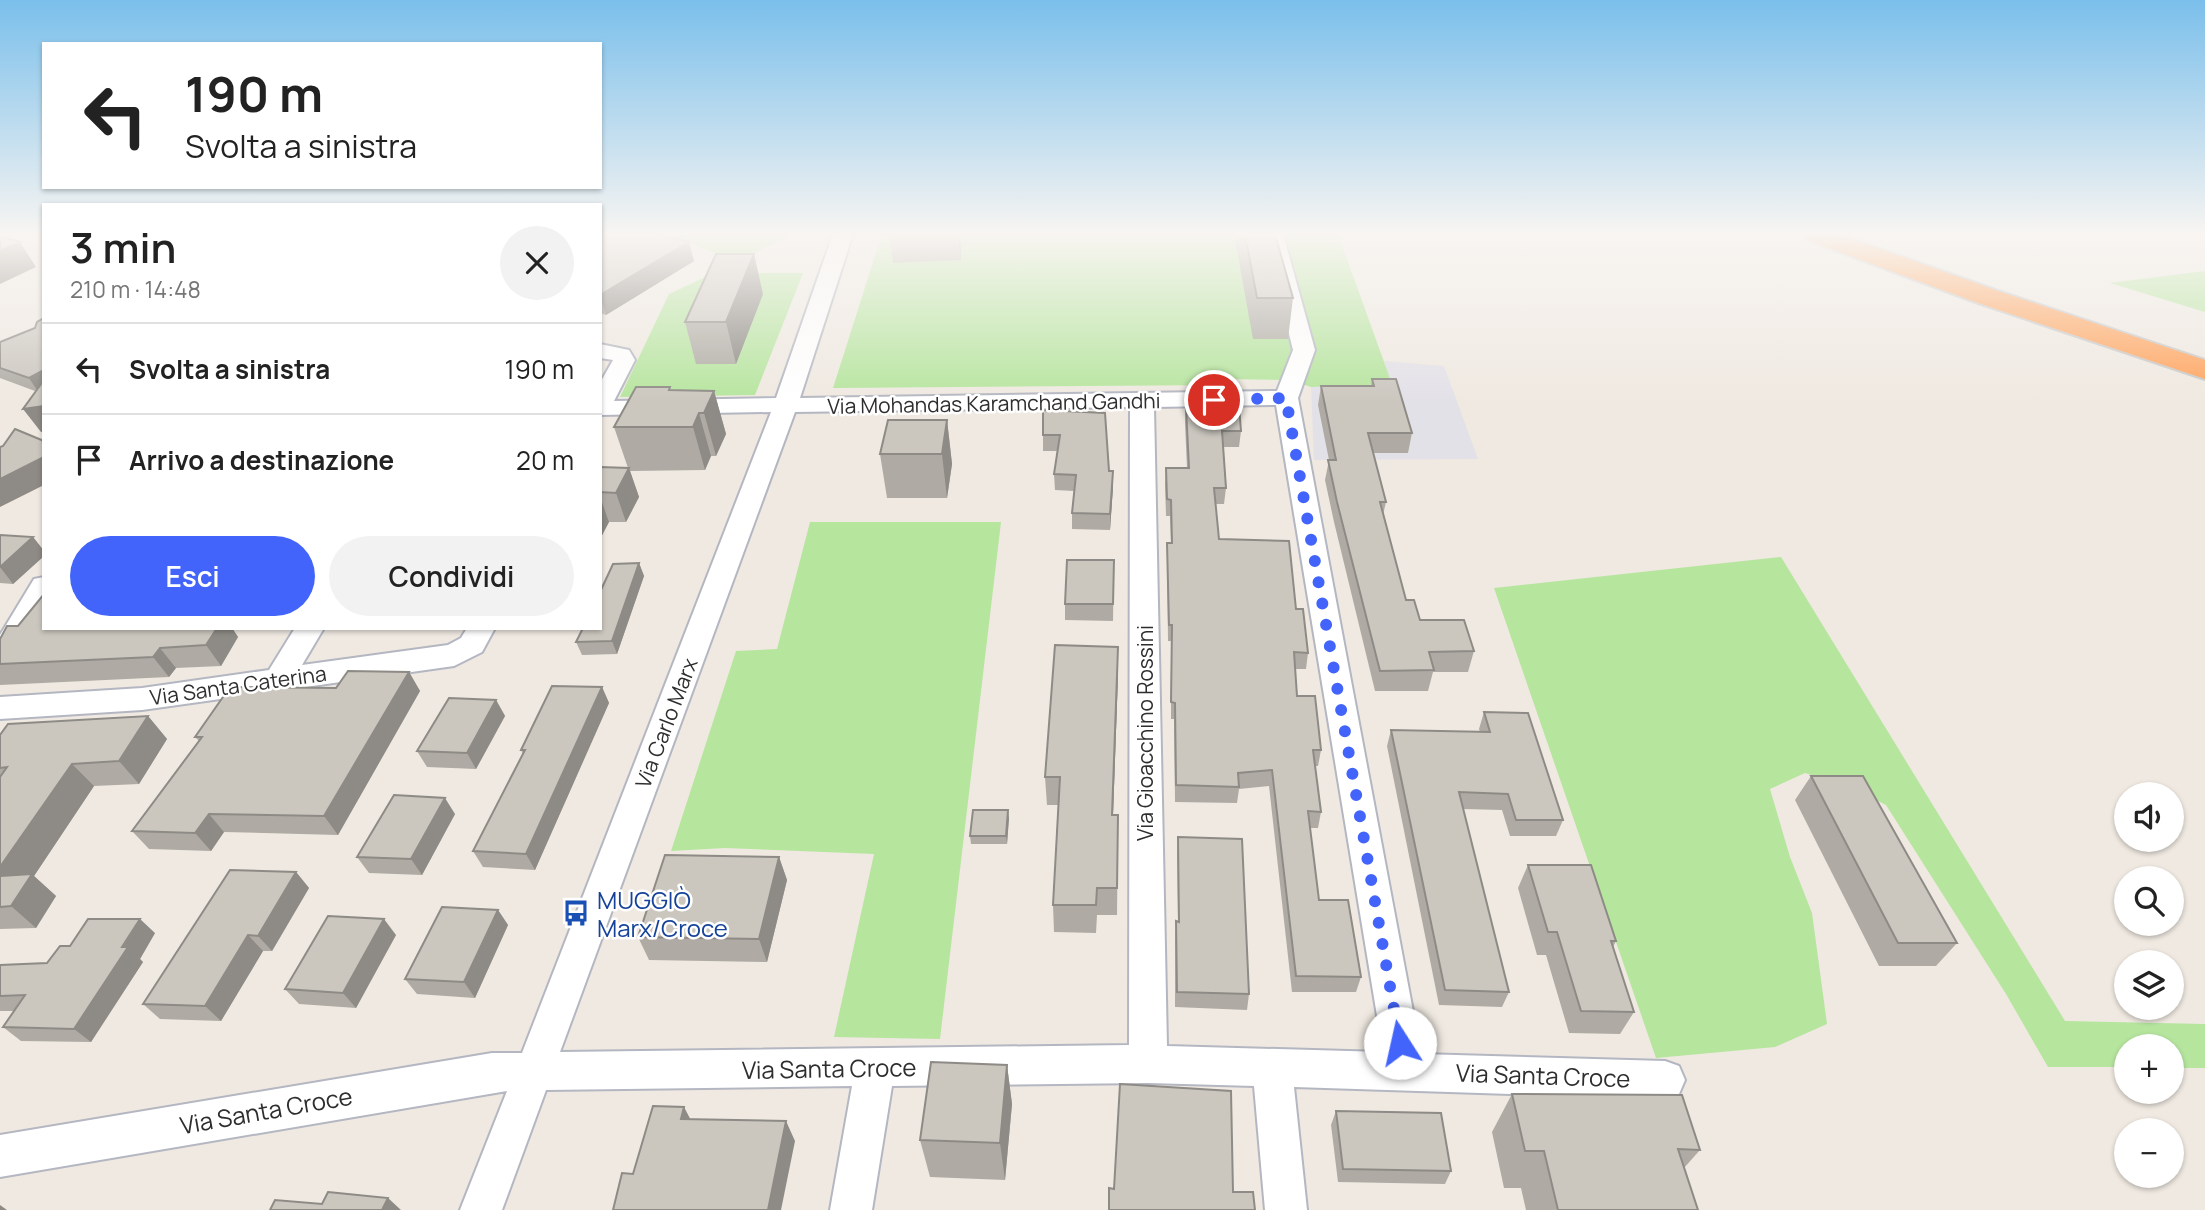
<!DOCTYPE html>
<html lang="it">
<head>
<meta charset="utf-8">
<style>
	body { margin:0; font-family:Manrope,sans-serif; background:#f2f2f2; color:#222; height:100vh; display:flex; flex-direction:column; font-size:26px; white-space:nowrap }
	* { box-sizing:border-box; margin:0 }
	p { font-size:23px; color:#767676 }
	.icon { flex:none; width:38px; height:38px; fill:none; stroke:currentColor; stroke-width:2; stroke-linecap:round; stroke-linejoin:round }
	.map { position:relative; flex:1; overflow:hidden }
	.sheet { position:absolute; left:42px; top:203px; width:560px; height:427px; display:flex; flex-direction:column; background:#fff; border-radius:0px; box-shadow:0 2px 5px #0004 }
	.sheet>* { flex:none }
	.top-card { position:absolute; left:42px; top:42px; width:560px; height:147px; border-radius:0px; box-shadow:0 2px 5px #0004; background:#fff; color:#222; overflow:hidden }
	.controls { position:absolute; left:2114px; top:782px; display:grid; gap:14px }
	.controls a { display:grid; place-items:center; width:70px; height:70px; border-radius:50%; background:#fff; box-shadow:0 2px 5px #0004; font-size:35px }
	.pin { position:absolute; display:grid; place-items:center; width:60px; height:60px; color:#fff; margin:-30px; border:4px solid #fff; border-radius:50%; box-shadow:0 2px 7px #0007 }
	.me { position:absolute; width:77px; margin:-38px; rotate:350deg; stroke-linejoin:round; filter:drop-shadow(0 0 5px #0008) }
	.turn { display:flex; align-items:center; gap:24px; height:147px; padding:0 28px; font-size:32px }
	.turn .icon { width:91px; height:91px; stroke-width:2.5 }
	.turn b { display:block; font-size:49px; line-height:60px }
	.round { display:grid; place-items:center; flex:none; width:74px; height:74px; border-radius:37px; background:#f2f2f2 }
	.overview { display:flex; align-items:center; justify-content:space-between; height:119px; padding:0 28px }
	h1 { font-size:42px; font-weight:600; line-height:52px }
	.action { display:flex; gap:14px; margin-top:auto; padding:14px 28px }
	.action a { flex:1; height:80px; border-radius:42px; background:#4264fb; color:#fff; font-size:28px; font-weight:600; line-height:80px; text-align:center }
	.action a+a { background:#f2f2f2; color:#222 }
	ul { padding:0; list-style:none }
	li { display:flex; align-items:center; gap:21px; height:91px; padding:0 28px; border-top:2px solid #e0e0e0 }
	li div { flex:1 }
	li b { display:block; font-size:26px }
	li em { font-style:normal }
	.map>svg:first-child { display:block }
	.industrial { fill:#e3e1e8 }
	.green { fill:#b6e59e }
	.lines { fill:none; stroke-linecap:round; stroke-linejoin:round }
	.street-casing { stroke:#b4b7c1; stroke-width:4 }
	.highway-casing { stroke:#c9c9c9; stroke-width:4 }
	.street { fill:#fff; fill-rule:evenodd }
	.highway { fill:#ffa35c; fill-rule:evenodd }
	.wall { fill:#afaba4 }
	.shaded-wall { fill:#8e8b86 }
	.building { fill:#cbc7bf; stroke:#8e8b86; stroke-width:2 }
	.route { stroke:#4264fb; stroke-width:12; stroke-dasharray:0 21.6 }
	.labels { text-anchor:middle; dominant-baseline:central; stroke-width:5; stroke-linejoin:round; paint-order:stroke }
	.street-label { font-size:21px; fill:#2e2e2e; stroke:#fff }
	.near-transit-label { font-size:24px; fill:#164399; stroke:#fff; text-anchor:start }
	.near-street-label { font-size:24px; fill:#2e2e2e; stroke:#fff }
</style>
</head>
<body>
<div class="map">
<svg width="2205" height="1210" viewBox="0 0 2205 1210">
	<rect width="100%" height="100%" fill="#efe9e1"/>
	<path class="industrial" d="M 1384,361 L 1444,366 L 1478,459 L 1314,460 L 1311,387 L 1391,384 Z"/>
	<path class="green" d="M 682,234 L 793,234 L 737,261 L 675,238 Z
		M 882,234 L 1338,234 L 1392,384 L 1311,387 L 1290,380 L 1224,379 L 1223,385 L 833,388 Z
		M 2205,271 L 2205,312 L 2110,283 Z
		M 714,273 L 803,273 L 755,395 L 620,397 L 669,294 Z
		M 810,522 L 1001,522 L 940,1039 L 834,1037 L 874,854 L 725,848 L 671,851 L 736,651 L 777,649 Z
		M 1781,557 L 2065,1021 L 2205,1024 L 2205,1068 L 2172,1068 L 2172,1046 L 2126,1046 L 2126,1067 L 2048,1067 L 2006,994 L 1886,805 L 1850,787 L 1805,773 L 1770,789 L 1790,857 L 1812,913 L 1827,1024 L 1775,1047 L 1656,1058 L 1494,588 Z"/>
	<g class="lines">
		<g class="street-casing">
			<path id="street" d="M 833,234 L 853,234 L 800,398 L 1277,391 L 1293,350 L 1264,234 L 1283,234 L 1315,350 L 1298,398 L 1421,1054 L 1665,1061 L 1679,1066 L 1685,1080 L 1679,1094 L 1665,1099 L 1294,1087 L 1307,1210 L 1265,1210 L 1254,1086 L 1148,1083 L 892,1086 L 872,1210 L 830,1210 L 852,1086 L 546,1090 L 502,1210 L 460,1210 L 507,1091 L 0,1177 L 0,1135 L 492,1053 L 522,1053 L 771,412 L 600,415 L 600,383 L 613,360 L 600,358 L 600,344 L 629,350 L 635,360 L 614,401 L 776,398 ZM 1276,405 L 1383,1052 L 1167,1046 L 1154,407 ZM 1130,407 L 1129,1045 L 560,1052 L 795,412 Z
				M 44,577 L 44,610 L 10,667 L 0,670 L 0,635 L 34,579 Z
				M 295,628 L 324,628 L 302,665 L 448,645 L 461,638 L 467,628 L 495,628 L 482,652 L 454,666 L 142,710 L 0,719 L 0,697 L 142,688 L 269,670 Z"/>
		</g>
		<g class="highway-casing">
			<path id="highway" d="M 1803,234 L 1839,234 L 1998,291 L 2205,360 L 2205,379 L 1978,303 L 1807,240 Z"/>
		</g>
		<use href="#street" class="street"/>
		<use href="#highway" class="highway"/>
	</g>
	<path class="wall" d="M 600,234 L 694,261 L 606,315 L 600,313 Z
		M 889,234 L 960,234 L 961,260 L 893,263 Z
		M 1234,234 L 1275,234 L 1293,298 L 1288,339 L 1253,339 Z
		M 763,294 L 736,364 L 696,364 L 685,322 Z
		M 44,318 L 44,432 L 41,432 L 35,391 L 0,378 L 0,342 L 35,328 Z
		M 1372,379 L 1412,433 L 1408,453 L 1373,453 L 1386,502 L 1383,515 L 1406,600 L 1420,620 L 1474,651 L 1468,672 L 1433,672 L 1428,691 L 1375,691 L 1334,522 L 1325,480 L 1329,460 L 1318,405 L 1321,386 L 1371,386 Z
		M 670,390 L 714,391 L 726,434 L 716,456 L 711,456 L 705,470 L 630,471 L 639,497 L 626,522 L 609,522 L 600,539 L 600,467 L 628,468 L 614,427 Z
		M 1186,407 L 1241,431 L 1239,447 L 1223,447 L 1226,488 L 1224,504 L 1216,504 L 1219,539 L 1296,609 L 1308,653 L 1306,669 L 1295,669 L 1297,696 L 1321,750 L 1318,766 L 1315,766 L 1321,812 L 1318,828 L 1310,828 L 1319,900 L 1361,977 L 1356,992 L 1292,992 L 1269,786 L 1239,789 L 1237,803 L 1175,802 L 1174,719 L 1171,719 L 1171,641 L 1168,641 L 1167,559 L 1167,543 L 1171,543 L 1170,516 L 1166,516 L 1165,484 L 1166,468 L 1187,468 L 1185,423 Z
		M 1043,410 L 1109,471 L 1113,487 L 1110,530 L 1072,529 L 1072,513 L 1074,491 L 1055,490 L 1054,474 L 1057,451 L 1043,451 Z
		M 947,420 L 952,464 L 947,498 L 887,498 L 880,454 Z
		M 0,535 L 33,537 L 44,551 L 44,556 L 13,584 L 0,583 Z
		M 1114,560 L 1113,621 L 1065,620 L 1065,604 Z
		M 639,563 L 644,576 L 617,654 L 582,655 L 576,642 Z
		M 44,628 L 232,628 L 238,637 L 221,666 L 176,668 L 169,677 L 0,685 L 0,664 Z
		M 409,672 L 420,691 L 338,835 L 224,832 L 211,851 L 149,849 L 132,831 L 199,741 L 195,737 L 336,688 Z
		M 1118,675 L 1113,815 L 1118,815 L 1117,915 L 1097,915 L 1096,933 L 1054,932 L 1053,905 L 1058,805 L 1047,805 L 1045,777 Z
		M 602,687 L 609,703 L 535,870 L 483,867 L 473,851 L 523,754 L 521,750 Z
		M 496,700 L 505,716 L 476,769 L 427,767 L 417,751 Z
		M 1484,712 L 1563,820 L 1556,836 L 1510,836 L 1502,810 L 1463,809 L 1509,992 L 1502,1007 L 1439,1005 L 1387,746 L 1391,730 L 1480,732 L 1479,729 Z
		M 148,716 L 167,739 L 139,784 L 94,786 L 34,876 L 56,896 L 36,928 L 0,929 L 0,735 Z
		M 1811,776 L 1957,943 L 1936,966 L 1879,966 L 1795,800 Z
		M 455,814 L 422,875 L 369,873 L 357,857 Z
		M 1009,818 L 1007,844 L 971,844 L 970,836 Z
		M 1178,837 L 1249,994 L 1247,1010 L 1175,1007 L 1175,937 L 1176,921 L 1178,922 L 1177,853 Z
		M 779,857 L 787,880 L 767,962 L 649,960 L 638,937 Z
		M 1528,865 L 1616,941 L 1613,947 L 1634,1012 L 1620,1034 L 1569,1033 L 1546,955 L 1537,955 L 1518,888 Z
		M 296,872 L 309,888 L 272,951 L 263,951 L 221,1021 L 160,1019 L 143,1004 Z
		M 498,910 L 508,925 L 475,998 L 417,994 L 405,979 Z
		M 155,933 L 140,959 L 143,962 L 91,1042 L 21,1041 L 3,1027 L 14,1011 L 0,1011 L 0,965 L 47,963 L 70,946 Z
		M 396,935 L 356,1008 L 299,1004 L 285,989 Z
		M 1007,1065 L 1012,1104 L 1005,1180 L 930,1177 L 920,1140 Z
		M 1512,1094 L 1700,1150 L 1684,1168 L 1698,1210 L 1526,1210 L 1521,1188 L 1504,1188 L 1492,1132 Z
		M 1336,1111 L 1451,1171 L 1445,1184 L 1338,1182 L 1331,1125 Z"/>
	<path class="shaded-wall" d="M 958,234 L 960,234 L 961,260 Z
		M 20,242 L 36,267 L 0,284 L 0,251 Z
		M 689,242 L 694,261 L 606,315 L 600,295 Z
		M 754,254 L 763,294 L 736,364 L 726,322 Z
		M 44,370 L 44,391 L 39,393 L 29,378 Z
		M 714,391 L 726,434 L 716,456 L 704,413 Z
		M 44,406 L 44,432 L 41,432 L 23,409 Z
		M 699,413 L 711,456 L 705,470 L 693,427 Z
		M 947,420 L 952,464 L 947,498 L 942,454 Z
		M 44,457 L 44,485 L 0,507 L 0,479 Z
		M 629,468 L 639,497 L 626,522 L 616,493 Z
		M 1113,471 L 1113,487 L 1110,530 L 1110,514 Z
		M 600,497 L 609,522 L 600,539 Z
		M 33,537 L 44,551 L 44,556 L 13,584 L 0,567 Z
		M 639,563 L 644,576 L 617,654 L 612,641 Z
		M 217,628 L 232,628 L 238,637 L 221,666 L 206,645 Z
		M 1118,647 L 1118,675 L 1112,843 L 1112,815 Z
		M 160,648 L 176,668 L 169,677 L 153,657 Z
		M 409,672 L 420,691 L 338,835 L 324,816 Z
		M 602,687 L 609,703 L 535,870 L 526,854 Z
		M 496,700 L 505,716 L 476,769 L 467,753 Z
		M 148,716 L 167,739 L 139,784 L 119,761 Z
		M 72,764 L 94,786 L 34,876 L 56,896 L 36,928 L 11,906 L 0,881 L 0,867 Z
		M 445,798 L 455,814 L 422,875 L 411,859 Z
		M 1008,810 L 1009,818 L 1007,844 L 1006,836 Z
		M 209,814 L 224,832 L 211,851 L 195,833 Z
		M 779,857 L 787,880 L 767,962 L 759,939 Z
		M 296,872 L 309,888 L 272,951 L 258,936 Z
		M 498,910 L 508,925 L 475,998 L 464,982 Z
		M 140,919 L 155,933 L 140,959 L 143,962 L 91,1042 L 74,1029 Z
		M 384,919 L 396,935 L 356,1008 L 343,993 Z
		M 248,935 L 263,951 L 221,1021 L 205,1006 Z
		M 1007,1065 L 1012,1104 L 1005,1180 L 1000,1143 Z
		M 684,1107 L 695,1128 L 681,1119 Z
		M 786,1121 L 795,1141 L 781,1210 L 768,1210 Z
		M 388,1198 L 401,1210 L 382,1210 Z
		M 0,1205 L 7,1210 L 0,1210 Z"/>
	<path class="building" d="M 600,234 L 656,234 L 689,242 L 600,295 Z
		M 1245,234 L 1275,234 L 1293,298 L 1257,298 Z
		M 0,236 L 20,242 L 0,251 Z
		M 716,254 L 754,254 L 726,322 L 685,322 Z
		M 44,318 L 44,370 L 29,378 L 0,368 L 0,342 L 35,328 L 37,322 Z
		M 1372,379 L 1396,379 L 1412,433 L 1368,433 L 1386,502 L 1380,502 L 1406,600 L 1414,600 L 1420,620 L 1464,620 L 1474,651 L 1429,652 L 1434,670 L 1380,671 L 1337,502 L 1328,460 L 1336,460 L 1321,386 L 1374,386 Z
		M 44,380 L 44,406 L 23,409 Z
		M 636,387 L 670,387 L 669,390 L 714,391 L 704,413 L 699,413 L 693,427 L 614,427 Z
		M 1239,406 L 1241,431 L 1222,431 L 1226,488 L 1214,488 L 1219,539 L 1289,541 L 1296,609 L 1303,609 L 1308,653 L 1294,652 L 1297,696 L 1315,696 L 1321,750 L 1313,750 L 1321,812 L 1308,811 L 1319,900 L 1348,900 L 1361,977 L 1296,976 L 1272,770 L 1238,773 L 1239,787 L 1176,785 L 1175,703 L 1171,702 L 1172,625 L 1169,625 L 1167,543 L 1172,543 L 1171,500 L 1167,499 L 1166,468 L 1189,468 L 1186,407 Z
		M 1043,410 L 1105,413 L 1109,471 L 1113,471 L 1110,514 L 1072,513 L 1076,475 L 1054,474 L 1060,435 L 1043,435 Z
		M 888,420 L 947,420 L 942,454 L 880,454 Z
		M 15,429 L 44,441 L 44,457 L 0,479 L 0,447 L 3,446 Z
		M 600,467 L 629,468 L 616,493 L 600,492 Z
		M 0,535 L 33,537 L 0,567 Z
		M 1067,560 L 1114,560 L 1113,604 L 1065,604 Z
		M 639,563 L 612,641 L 576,642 L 583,628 L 600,628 L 600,592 L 613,564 Z
		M 44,594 L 44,628 L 217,628 L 206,645 L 160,648 L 153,657 L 0,664 L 0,639 L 7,626 L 18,626 Z
		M 1055,645 L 1118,647 L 1112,815 L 1118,815 L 1117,888 L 1097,888 L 1096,905 L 1053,905 L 1060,777 L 1045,777 Z
		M 348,671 L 409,672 L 324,816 L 209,814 L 195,833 L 132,831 L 202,737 L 195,737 L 230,687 L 336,688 Z
		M 552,686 L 602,687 L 526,854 L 473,851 L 525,750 L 521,750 Z
		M 449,698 L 496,700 L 467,753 L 417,751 Z
		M 1484,712 L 1528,713 L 1563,820 L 1516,820 L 1508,794 L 1459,792 L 1509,992 L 1445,990 L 1391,730 L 1490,732 Z
		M 148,716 L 119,761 L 72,764 L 0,867 L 0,777 L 7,767 L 0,768 L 0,735 L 8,724 Z
		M 1811,776 L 1863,776 L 1957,943 L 1898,943 Z
		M 394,795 L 445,798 L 411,859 L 357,857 Z
		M 973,810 L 1008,810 L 1006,836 L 970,836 Z
		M 1178,837 L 1242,839 L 1249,994 L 1177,992 L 1176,921 L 1179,922 Z
		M 665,855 L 779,857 L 759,939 L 638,937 Z
		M 1528,865 L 1591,865 L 1616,941 L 1611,941 L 1634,1012 L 1581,1011 L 1557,932 L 1548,932 Z
		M 230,870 L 296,872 L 258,936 L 248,935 L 205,1006 L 143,1004 Z
		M 32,874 L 11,906 L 0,907 L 0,876 Z
		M 442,907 L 498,910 L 464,982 L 405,979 Z
		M 328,916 L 384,919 L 343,993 L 285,989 Z
		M 88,919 L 140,919 L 122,947 L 128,947 L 74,1029 L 3,1027 L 25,995 L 0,996 L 0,965 L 47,963 L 60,946 L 70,946 Z
		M 931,1062 L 1007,1065 L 1000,1143 L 920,1140 Z
		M 1120,1084 L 1231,1091 L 1233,1192 L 1253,1192 L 1255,1210 L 1109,1210 L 1109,1188 L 1114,1189 Z
		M 1512,1094 L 1682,1095 L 1700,1150 L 1678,1149 L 1698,1210 L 1558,1210 L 1544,1151 L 1525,1151 Z
		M 653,1106 L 684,1107 L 681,1119 L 786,1121 L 768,1210 L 613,1210 L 622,1173 L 633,1174 Z
		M 1336,1111 L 1441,1113 L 1451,1171 L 1343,1169 Z
		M 328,1192 L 388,1198 L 382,1210 L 270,1210 L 275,1200 L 322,1204 Z"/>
	<linearGradient id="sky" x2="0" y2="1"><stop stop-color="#7abfeb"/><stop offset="0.58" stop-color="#f8f5f2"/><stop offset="1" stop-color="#f8f5f2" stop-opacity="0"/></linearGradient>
	<rect width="2205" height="403" fill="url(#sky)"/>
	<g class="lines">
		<path class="route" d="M 1214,400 L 1286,398 L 1400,1043"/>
	</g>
	<defs>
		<g id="bus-bare" transform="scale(2.1)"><path d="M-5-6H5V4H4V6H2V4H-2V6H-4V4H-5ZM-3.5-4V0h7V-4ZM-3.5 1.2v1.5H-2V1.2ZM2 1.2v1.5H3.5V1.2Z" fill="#1a4fb4" stroke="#fff" stroke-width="2.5" paint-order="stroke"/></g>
	</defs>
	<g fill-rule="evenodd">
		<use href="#bus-bare" x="576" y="913"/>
	</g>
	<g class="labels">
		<g class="street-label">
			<text transform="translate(994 403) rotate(-1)">Via Mohandas Karamchand Gandhi</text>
			<text transform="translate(238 685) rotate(-8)">Via Santa Caterina</text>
			<text transform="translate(666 723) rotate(-69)">Via Carlo Marx</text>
			<text transform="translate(1145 733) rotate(-90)">Via Gioacchino Rossini</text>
		</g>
		<g class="near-transit-label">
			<text x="597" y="899">MUGGIÒ<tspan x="597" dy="28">Marx/Croce</tspan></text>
		</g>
		<g class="near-street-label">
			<text transform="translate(829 1068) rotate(-1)">Via Santa Croce</text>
			<text transform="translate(1543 1075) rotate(2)">Via Santa Croce</text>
			<text transform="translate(266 1110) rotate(-10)">Via Santa Croce</text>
		</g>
	</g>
</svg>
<div class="controls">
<a><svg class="icon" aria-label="sound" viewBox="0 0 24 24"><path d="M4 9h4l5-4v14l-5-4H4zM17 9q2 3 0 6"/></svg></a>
<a><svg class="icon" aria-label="search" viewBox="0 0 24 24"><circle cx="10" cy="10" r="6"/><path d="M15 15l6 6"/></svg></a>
<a><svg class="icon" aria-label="layers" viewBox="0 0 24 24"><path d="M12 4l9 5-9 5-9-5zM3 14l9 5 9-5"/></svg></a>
<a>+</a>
<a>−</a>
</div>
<div class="pin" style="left:1214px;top:400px;background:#d93025"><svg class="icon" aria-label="arrive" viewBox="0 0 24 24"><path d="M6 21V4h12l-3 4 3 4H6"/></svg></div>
<svg class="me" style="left:1400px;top:1043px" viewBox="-20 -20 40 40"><circle r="19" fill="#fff"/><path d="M0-13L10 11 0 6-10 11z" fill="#4264fb"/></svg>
<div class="top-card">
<div class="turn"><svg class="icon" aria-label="left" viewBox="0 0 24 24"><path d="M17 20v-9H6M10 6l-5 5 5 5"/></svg><div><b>190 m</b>Svolta a sinistra</div></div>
</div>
<section class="sheet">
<div class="overview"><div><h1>3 min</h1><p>210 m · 14:48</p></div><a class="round"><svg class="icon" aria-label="close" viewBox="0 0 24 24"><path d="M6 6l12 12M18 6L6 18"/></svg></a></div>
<ul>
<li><svg class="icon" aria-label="left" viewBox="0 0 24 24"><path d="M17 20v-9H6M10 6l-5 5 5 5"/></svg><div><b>Svolta a sinistra</b></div><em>190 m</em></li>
<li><svg class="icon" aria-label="arrive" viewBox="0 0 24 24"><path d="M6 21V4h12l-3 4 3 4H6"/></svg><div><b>Arrivo a destinazione</b></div><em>20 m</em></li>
</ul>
<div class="action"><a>Esci</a><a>Condividi</a></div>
</section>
</div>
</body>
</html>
